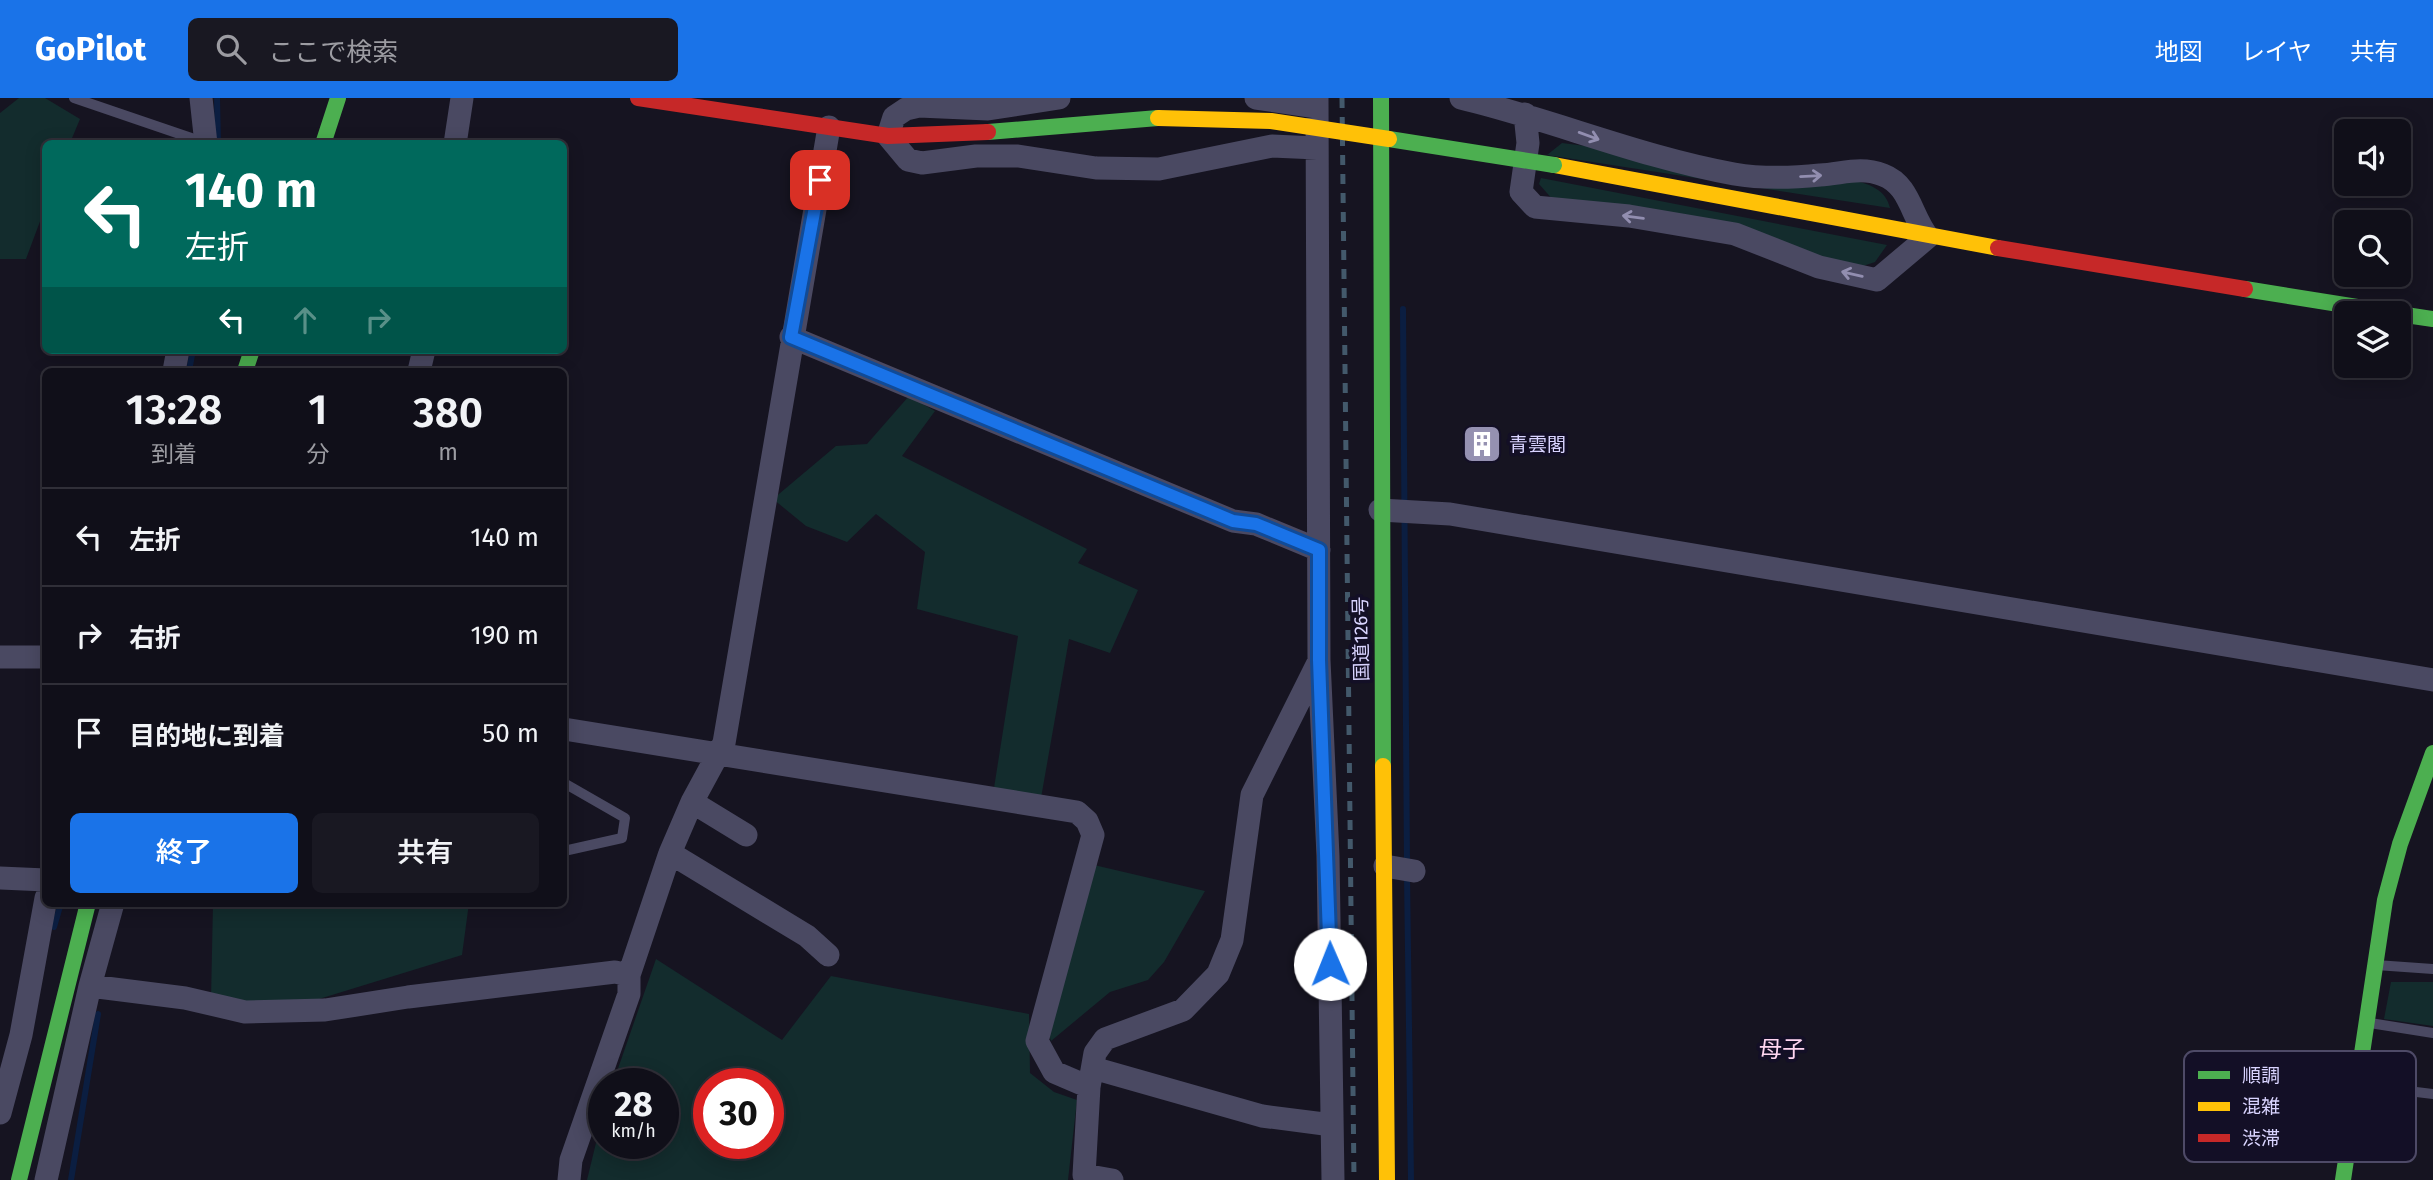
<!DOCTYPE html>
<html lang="ja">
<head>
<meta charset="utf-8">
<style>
	body { margin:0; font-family:"Fira Sans","Noto Sans JP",sans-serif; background:#191822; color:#f1f3f6; height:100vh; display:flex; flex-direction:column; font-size:26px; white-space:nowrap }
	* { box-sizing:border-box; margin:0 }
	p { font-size:23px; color:#9c9ca2 }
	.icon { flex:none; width:38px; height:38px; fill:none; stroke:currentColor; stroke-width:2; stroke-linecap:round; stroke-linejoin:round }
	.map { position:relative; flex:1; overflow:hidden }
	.panel { position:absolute; left:42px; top:270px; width:525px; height:539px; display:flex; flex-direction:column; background:#100f19; border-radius:10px; box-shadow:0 4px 18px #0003,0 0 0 2px #302f38 }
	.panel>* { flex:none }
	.guide { position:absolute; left:42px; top:42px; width:525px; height:214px; border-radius:10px; box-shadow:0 4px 18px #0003,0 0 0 2px #302f38; background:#00695c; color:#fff; overflow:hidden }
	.controls { position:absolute; left:2334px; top:21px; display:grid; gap:14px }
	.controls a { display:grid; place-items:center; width:77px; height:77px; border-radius:10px; background:#100f19; box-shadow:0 4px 18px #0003,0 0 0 2px #302f38; font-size:35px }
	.speed { position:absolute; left:588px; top:970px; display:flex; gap:14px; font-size:35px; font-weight:700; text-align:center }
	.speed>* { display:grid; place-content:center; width:91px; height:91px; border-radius:50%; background:#100f19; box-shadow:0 4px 18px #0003,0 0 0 2px #302f38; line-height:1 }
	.speed small { font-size:18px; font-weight:400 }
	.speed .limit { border:10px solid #d22; background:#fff; color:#111 }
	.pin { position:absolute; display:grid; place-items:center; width:60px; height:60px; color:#fff; margin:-30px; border-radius:14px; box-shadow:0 4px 10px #0006 }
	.me { position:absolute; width:77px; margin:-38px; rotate:359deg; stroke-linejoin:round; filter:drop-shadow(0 0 5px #0008) }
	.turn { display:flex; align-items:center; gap:24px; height:147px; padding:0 28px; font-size:32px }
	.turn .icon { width:91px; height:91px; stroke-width:2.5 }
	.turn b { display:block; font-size:49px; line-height:60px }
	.lanes { display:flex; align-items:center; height:66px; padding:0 28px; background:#0003; justify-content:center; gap:35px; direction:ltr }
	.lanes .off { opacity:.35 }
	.eta { display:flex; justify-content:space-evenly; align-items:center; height:119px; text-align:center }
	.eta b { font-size:42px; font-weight:600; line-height:49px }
	.primary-button { display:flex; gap:14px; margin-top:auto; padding:14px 28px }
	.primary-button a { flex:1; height:80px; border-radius:10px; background:#1a73e8; color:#fff; font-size:28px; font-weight:600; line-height:80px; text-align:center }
	.primary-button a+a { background:#191822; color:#f1f3f6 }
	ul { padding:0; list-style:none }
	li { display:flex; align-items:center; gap:21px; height:98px; padding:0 28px; border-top:2px solid #302f38 }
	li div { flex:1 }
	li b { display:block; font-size:26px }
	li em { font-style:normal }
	header { display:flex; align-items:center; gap:42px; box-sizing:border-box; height:98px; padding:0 35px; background:#1a73e8; color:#fff }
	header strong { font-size:33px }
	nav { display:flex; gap:38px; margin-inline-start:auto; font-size:24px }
	.search { width:490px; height:63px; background:#191822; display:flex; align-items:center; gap:18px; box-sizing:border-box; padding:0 24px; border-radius:10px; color:#9c9ca2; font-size:26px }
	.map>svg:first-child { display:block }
	.green { fill:#132c2d; fill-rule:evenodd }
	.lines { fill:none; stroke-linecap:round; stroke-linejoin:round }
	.stream { stroke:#0b1e41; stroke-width:6 }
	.lane { stroke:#4a4962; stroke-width:10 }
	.street { stroke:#4a4962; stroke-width:23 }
	.fast { stroke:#4caf50; stroke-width:16 }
	.slow { stroke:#ffc107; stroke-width:16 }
	.jam { stroke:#c62828; stroke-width:16 }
	.rail { stroke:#43596b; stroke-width:5; stroke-dasharray:10 9; stroke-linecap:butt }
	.fast-bridge { stroke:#4caf50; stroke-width:16 }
	.slow-bridge { stroke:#ffc107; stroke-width:16 }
	.oneway { stroke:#928eb0 }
	.route-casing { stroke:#114b97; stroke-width:18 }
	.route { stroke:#1a73e8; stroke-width:12 }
	.labels { text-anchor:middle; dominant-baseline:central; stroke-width:7; stroke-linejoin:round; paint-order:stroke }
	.poi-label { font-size:19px; fill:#d9d4ff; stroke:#130f26; text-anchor:start }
	.street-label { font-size:19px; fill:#d9d4ff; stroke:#130f26 }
	.quarter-label { font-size:23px; fill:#ffd6f0; stroke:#130f26 }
	.key { fill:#130f26; stroke:#4e4a67; stroke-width:2 }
	.key-label { font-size:19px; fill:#d9d4ff }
</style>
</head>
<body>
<header>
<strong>GoPilot</strong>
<div class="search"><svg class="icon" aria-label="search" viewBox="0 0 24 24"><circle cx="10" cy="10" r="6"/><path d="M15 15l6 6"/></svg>ここで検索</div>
<nav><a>地図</a><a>レイヤ</a><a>共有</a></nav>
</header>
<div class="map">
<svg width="2433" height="1082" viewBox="0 0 2433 1082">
	<rect width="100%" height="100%" fill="#161421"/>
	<path class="green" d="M 19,0 L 45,0 L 80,21 L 70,45 L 46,46 L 45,110 L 26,161 L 0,161 L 0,15 Z
		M 1562,45 L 1854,82 C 1871,87 1886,92 1890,110 L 1547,57 Z
		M 1541,80 L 1887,147 L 1875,164 L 1860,169 L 1554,103 L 1539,86 Z
		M 909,298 L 935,313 L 902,358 L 1087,451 L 1078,465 L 1138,492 L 1110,555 L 1069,541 L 1041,700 L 994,690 L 1018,538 L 917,511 L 925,454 L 876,416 L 847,444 L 806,428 L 773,401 L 836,348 L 867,346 Z
		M 1094,767 L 1205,793 L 1164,864 L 1148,882 L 1110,894 L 1051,943 L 1046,926 Z
		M 213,805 L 469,805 L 462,857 L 241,925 L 211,901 Z
		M 656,861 L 782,942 L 831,878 L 1029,916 L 1030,975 L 1054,994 L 1077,1002 L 1068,1082 L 587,1082 L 604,1012 L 604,1045 L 663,1045 L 663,985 L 613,985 ZM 709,985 L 768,985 L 768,1045 L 709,1045 Z
		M 2391,884 L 2433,884 L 2433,928 L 2384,921 Z"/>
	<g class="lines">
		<path class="stream" d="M 217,0 L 218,46
			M 1403,211 L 1407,766
			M 189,273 L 193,252
			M 1407,777 L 1411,1082
			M 54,829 L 61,805
			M 71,1082 L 98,916"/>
		<path class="lane" d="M 74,0 L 206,45
			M 564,685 L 625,720 L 622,740 L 564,753
			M 2376,867 L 2433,871
			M 2370,925 L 2433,935
			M 2359,987 L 2433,996"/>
		<path class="street" d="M 201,0 L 206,46
			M 1059,0 L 988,11 L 919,8 L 906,11 L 894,19 L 888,38 L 908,62 L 922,65 L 976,58 L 1018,58 L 1096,70 L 1159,71 L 1272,48 L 1317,50
			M 1256,0 L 1317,9
			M 1317,0 L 1319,562 L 1328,758 L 1333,1082
			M 1461,0 C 1553,22 1640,59 1734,76 C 1763,81 1791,80 1820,77 C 1842,76 1860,68 1883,77 C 1910,87 1911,118 1928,139 L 1877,182 L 1819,169 L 1735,136 L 1629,118 L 1535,109 L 1521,94 L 1528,45 L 1525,16
			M 455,46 L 462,0
			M 791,239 L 1233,423 L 1256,426 L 1319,452
			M 174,273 L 178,252
			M 419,273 L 424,252
			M 1380,412 L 1450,416 L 2433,582
			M 0,559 L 46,559
			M 564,631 L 1077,714 L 1087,723 L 1093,737 L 1037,943 L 1054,974 L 1089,989
			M 692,704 L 746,737
			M 670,755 L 807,838 L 828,857
			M 1385,768 L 1414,773
			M 0,780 L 46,782
			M 90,888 L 185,900 L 245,914 L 325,912 L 408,899 L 615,874 L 629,877
			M 1093,970 L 1262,1018 L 1332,1027
			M 0,1015 L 21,937 L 46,800
			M 46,1082 L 90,888 L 113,805
			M 569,1082 L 571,1062 L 629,896 L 629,877 L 670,755 L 692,704 L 724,645 L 829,29
			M 1112,1082 L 1084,1077 L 1089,989 L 1095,955 L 1105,941 L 1183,912 L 1218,876 L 1232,842 L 1252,697 L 1318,565"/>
		<path class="fast" d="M 1381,0 L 1383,668
			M 988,34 L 1158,20
			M 323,46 L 338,0
			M 2245,191 L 2395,215
			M 2399,216 L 2433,221
			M 245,273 L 252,252
			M 19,1082 L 88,805
			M 2343,1082 L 2385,802 L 2400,746 L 2433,655"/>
		<path class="slow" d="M 1554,67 L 1998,150
			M 1383,668 L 1387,1082"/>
		<path class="jam" d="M 638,0 L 888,38 L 988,34
			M 1998,150 L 2245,191"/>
		<path class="rail" d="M 1342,0 L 1354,1082"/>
		<path class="fast-bridge" d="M 1389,41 L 1554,67"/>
		<path class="slow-bridge" d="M 1158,20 L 1271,23 L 1389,41"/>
	</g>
	<defs><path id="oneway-shaft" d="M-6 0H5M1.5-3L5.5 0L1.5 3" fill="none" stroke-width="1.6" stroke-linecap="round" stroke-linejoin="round" transform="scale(1.75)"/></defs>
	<g class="oneway">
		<use href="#oneway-shaft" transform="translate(1589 38) rotate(20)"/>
		<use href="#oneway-shaft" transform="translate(1811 78) rotate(-3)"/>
		<use href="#oneway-shaft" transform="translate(1633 119) rotate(-173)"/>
		<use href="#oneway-shaft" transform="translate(1852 176) rotate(-167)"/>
	</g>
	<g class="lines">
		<g class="route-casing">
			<path id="route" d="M 820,82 L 791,239 L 1233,423 L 1256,426 L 1319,452 L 1319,562 L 1330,866"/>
		</g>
		<use href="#route" class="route"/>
	</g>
	<defs>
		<g id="building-square" transform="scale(2.0125)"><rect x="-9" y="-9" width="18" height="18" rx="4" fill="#9591b1" stroke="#130f26"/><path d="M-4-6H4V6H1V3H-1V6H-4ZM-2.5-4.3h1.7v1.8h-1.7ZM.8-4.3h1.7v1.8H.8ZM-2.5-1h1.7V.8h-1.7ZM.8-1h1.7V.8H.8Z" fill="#fff"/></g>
	</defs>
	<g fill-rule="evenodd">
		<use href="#building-square" x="1482" y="346"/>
	</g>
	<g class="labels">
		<g class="poi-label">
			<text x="1509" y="346">青雲閣</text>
		</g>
		<g class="street-label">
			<text transform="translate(1361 541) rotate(-91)">国道126号</text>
		</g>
		<g class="quarter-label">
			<text x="1782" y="951">母子</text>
		</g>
	</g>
	<rect x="2184" y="953" width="232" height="111" rx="10" class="key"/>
	<rect x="2198" y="973" width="32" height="8" fill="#4caf50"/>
	<rect x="2198" y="1004" width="32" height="9" fill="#ffc107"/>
	<rect x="2198" y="1036" width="32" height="8" fill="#c62828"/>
	<g class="key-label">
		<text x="2242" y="984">順調</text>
		<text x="2242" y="1015">混雑</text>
		<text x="2242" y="1047">渋滞</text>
	</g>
</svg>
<div class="controls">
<a><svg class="icon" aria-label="sound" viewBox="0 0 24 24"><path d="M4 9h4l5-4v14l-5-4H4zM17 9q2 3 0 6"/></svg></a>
<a><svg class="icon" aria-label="search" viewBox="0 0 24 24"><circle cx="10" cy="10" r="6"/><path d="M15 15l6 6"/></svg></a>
<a><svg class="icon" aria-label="layers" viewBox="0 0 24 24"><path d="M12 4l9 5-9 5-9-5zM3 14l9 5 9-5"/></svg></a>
</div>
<div class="speed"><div>28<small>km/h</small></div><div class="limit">30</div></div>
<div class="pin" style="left:820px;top:82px;background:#d93025"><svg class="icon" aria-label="arrive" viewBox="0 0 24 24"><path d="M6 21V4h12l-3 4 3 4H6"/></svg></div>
<svg class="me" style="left:1330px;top:866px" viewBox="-20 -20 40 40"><circle r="19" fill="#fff"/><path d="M0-13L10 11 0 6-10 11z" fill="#1a73e8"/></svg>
<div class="guide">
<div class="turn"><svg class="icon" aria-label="left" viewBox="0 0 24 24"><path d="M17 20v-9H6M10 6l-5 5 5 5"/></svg><div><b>140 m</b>左折</div></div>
<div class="lanes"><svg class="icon" aria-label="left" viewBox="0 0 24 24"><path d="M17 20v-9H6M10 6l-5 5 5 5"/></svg><svg class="icon off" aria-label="ahead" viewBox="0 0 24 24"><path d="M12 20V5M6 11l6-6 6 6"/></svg><svg class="icon off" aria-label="right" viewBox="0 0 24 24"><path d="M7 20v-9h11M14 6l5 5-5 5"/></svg></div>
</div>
<section class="panel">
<div class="eta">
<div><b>13:28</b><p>到着</p></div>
<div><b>1</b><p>分</p></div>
<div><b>380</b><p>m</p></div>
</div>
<ul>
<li><svg class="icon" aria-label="left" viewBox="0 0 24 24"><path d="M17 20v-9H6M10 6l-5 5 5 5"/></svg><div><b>左折</b></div><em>140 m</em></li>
<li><svg class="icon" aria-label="right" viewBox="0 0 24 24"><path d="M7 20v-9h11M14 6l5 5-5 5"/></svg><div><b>右折</b></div><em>190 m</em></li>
<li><svg class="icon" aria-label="arrive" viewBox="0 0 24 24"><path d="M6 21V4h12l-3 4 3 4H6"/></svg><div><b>目的地に到着</b></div><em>50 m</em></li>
</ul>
<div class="primary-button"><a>終了</a><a>共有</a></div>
</section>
</div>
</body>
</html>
